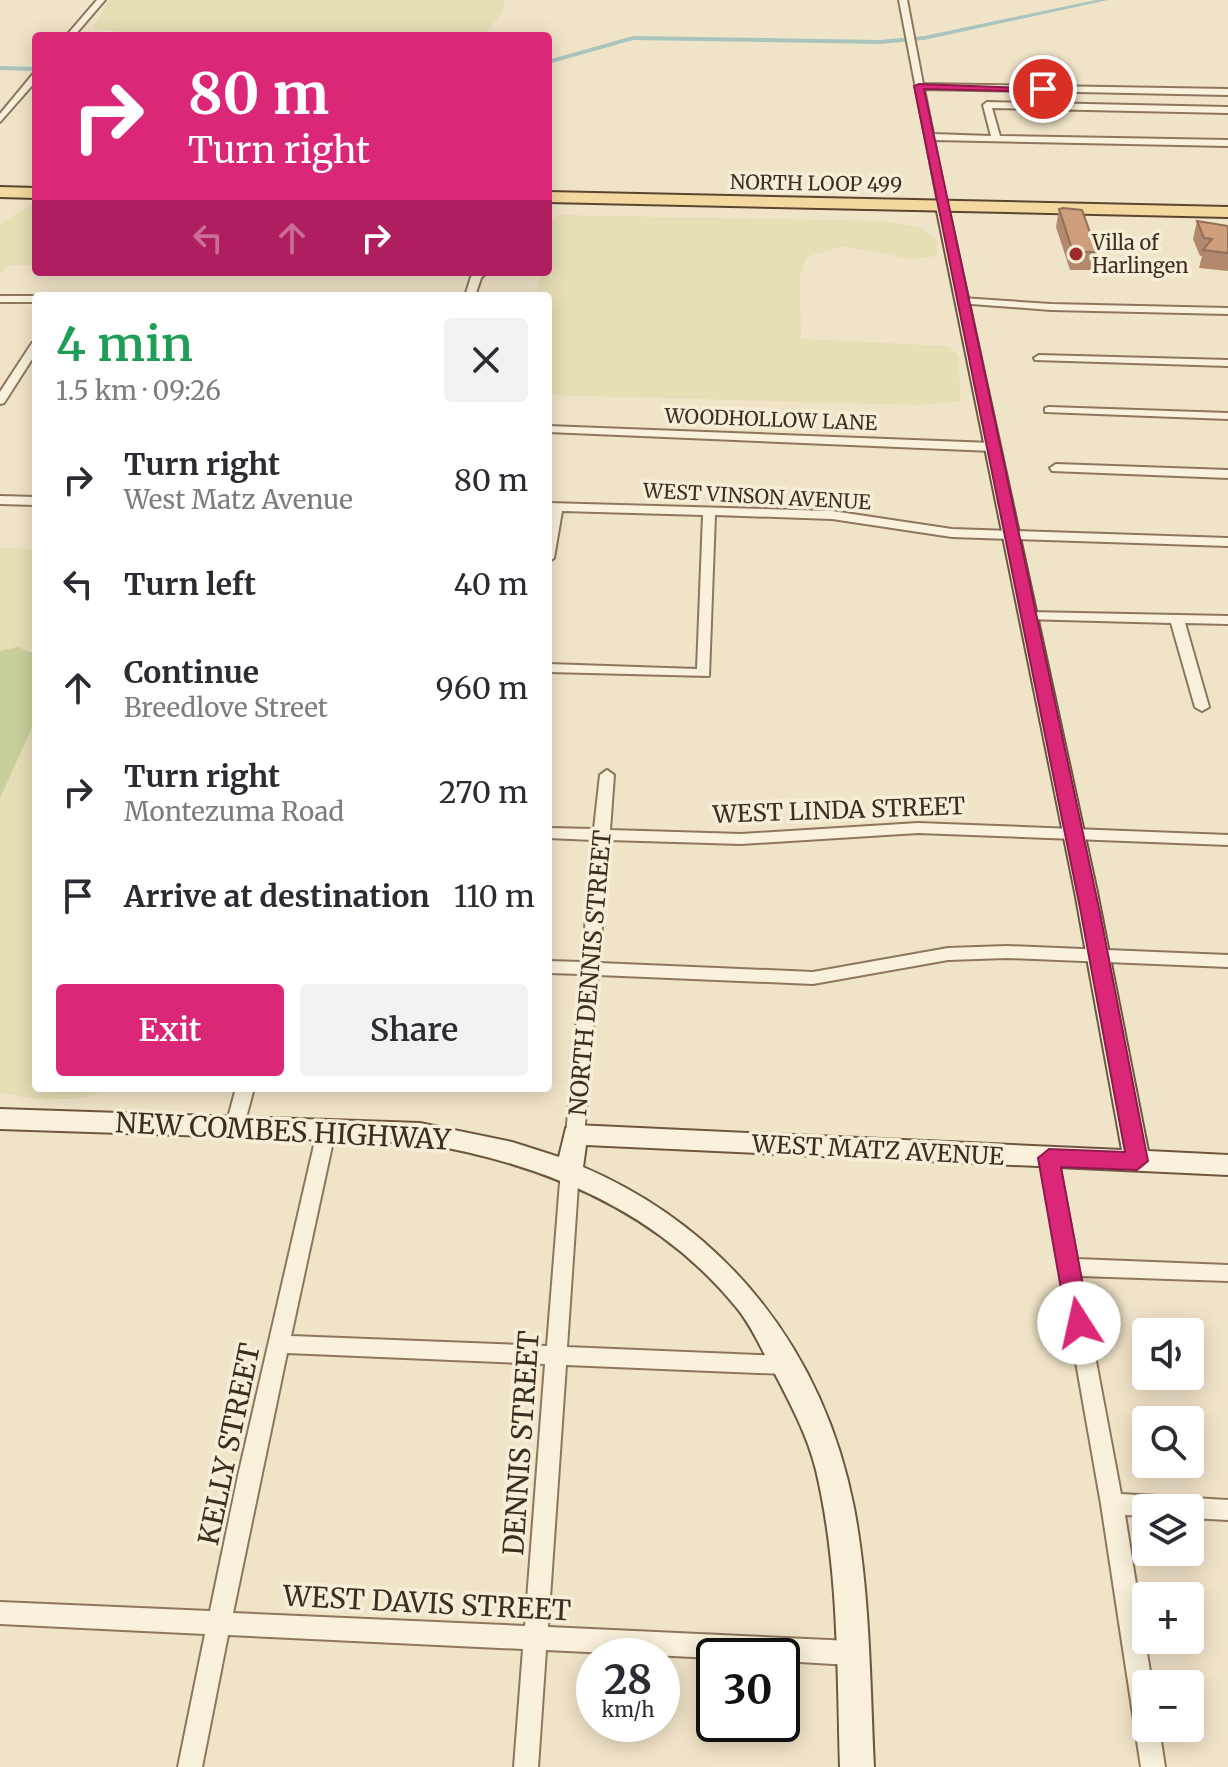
<!DOCTYPE html>
<html lang="en">
<head>
<meta charset="utf-8">
<style>
	body { margin:0; font-family:Merriweather,serif; background:#f2f2f3; color:#2b2b33; height:100vh; display:flex; flex-direction:column; font-size:30px; white-space:nowrap }
	* { box-sizing:border-box; margin:0 }
	p { font-size:26px; color:#7c7c81 }
	.icon { flex:none; width:44px; height:44px; fill:none; stroke:currentColor; stroke-width:2; stroke-linecap:round; stroke-linejoin:round }
	.map { position:relative; flex:1; overflow:hidden }
	.drawer { position:absolute; left:32px; top:292px; width:520px; height:800px; display:flex; flex-direction:column; background:#fff; border-radius:8px; box-shadow:0 4px 20px #0003 }
	.drawer>* { flex:none }
	.hud { position:absolute; left:32px; top:32px; width:520px; height:244px; border-radius:8px; box-shadow:0 4px 20px #0003; background:#db2777; color:#fff; overflow:hidden }
	.fabs { position:absolute; left:1132px; top:1318px; display:grid; gap:16px }
	.fabs a { display:grid; place-items:center; width:72px; height:72px; border-radius:8px; background:#fff; box-shadow:0 4px 20px #0003; font-size:40px }
	.speed { position:absolute; left:576px; top:1638px; display:flex; gap:16px; font-size:40px; font-weight:700; text-align:center }
	.speed>* { display:grid; place-content:center; width:104px; height:104px; border-radius:50%; background:#fff; box-shadow:0 4px 20px #0003; line-height:1 }
	.speed small { font-size:20px; font-weight:400 }
	.speed .limit { border:4px solid #111; border-radius:12px; background:#fff; color:#111 }
	.pin { position:absolute; display:grid; place-items:center; width:68px; height:68px; color:#fff; margin:-34px; border:4px solid #fff; border-radius:50%; box-shadow:0 2px 8px #0007 }
	.me { position:absolute; width:88px; margin:-44px; rotate:350deg; stroke-linejoin:round; filter:drop-shadow(0 0 6px #0008) }
	.turn { display:flex; align-items:center; gap:28px; height:168px; padding:0 24px; font-size:36px }
	.turn .icon { width:104px; height:104px; stroke-width:2.5 }
	.turn b { display:block; font-size:56px; line-height:68px }
	.lanes { display:flex; align-items:center; height:76px; padding:0 24px; background:#0003; justify-content:center; gap:40px; direction:ltr }
	.lanes .off { opacity:.35 }
	.round { display:grid; place-items:center; flex:none; width:84px; height:84px; border-radius:8px; background:#f2f2f3 }
	.overview { display:flex; align-items:center; justify-content:space-between; height:136px; padding:0 24px }
	h1 { font-size:48px; font-weight:600; line-height:60px; color:#1e9e55 }
	.primary-button { display:flex; gap:16px; margin-top:auto; padding:16px 24px }
	.primary-button a { flex:1; height:92px; border-radius:8px; background:#db2777; color:#fff; font-size:32px; font-weight:600; line-height:92px; text-align:center }
	.primary-button a+a { background:#f2f2f3; color:#2b2b33 }
	ul { padding:0; list-style:none }
	li { display:flex; align-items:center; gap:24px; height:104px; padding:0 24px }
	li div { flex:1 }
	li b { display:block; font-size:30px }
	li em { font-style:normal }
	.map>svg:first-child { display:block }
	.farmland { fill:#e6deb5 }
	.green { fill:#c9cf9b }
	.lines { fill:none; stroke-linecap:round; stroke-linejoin:round }
	.canal { fill:#a9c4bc; fill-rule:evenodd }
	.street-casing { stroke:#8d765c; stroke-width:4 }
	.secondary-casing { stroke:#6f573f; stroke-width:4 }
	.primary-casing { stroke:#5b4430; stroke-width:4 }
	.street { fill:#faf1dc; fill-rule:evenodd }
	.secondary { fill:#faf1dc; fill-rule:evenodd }
	.primary { fill:#f3d9a0; fill-rule:evenodd }
	.wall { fill:#b2896c }
	.building { fill:#cf9f7d; stroke:#916f58; stroke-width:2 }
	.route { fill:#db2777; stroke:#8e194d; stroke-width:2 }
	.poi-dot { fill:#9e2a2b; stroke:#f7eed8; stroke-width:3 }
	.labels { text-anchor:middle; dominant-baseline:central; stroke-width:7; stroke-linejoin:round; paint-order:stroke }
	.far-street-label { font-size:20px; fill:#3d2e20; stroke:#f7eed8 }
	.far-poi-label { font-size:20px; fill:#3d2e20; stroke:#f7eed8; text-anchor:start }
	.street-label { font-size:24px; fill:#3d2e20; stroke:#f7eed8 }
	.near-street-label { font-size:28px; fill:#3d2e20; stroke:#f7eed8 }
</style>
</head>
<body>
<div class="map">
<svg width="1228" height="1767" viewBox="0 0 1228 1767">
	<rect width="100%" height="100%" fill="#f0e4c8"/>
	<path class="farmland" d="M 109,0 L 505,0 L 501,14 L 484,36 L 127,36 L 127,32 L 92,29 Z
		M 36,203 L 36,265 L 8,265 L 0,275 L 0,224 Z
		M 560,215 L 881,221 L 922,228 L 937,241 L 937,256 L 912,259 L 842,246 L 807,257 L 800,277 L 801,339 L 949,346 L 959,357 L 960,401 L 921,405 L 548,395 L 548,296 L 536,296 L 541,272 L 548,272 L 549,222 Z
		M 0,548 L 36,549 L 36,654 L 28,649 L 0,651 Z
		M 36,719 L 36,1088 L 114,1088 L 77,1099 L 36,1099 L 0,1093 L 0,798 Z"/>
	<path class="green" d="M 18,647 L 36,654 L 36,719 L 0,798 L 0,651 Z"/>
	<g class="lines">
		<path class="canal" d="M 1096,0 L 1108,0 L 924,40 L 880,44 L 633,40 L 548,64 L 548,60 L 633,36 L 880,40 L 924,36 Z
			M 0,66 L 36,67 L 36,71 L 0,70 Z"/>
		<g class="street-casing">
			<path id="street" d="M 97,0 L 105,0 L 74,36 L 66,36 Z
				M 899,0 L 907,0 L 923,84 L 1228,89 L 1228,95 L 924,89 L 933,134 L 991,136 L 983,105 L 987,102 L 1228,107 L 1228,113 L 992,108 L 1000,136 L 1228,140 L 1228,146 L 934,140 L 947,206 L 939,208 Z
				M 33,74 L 36,74 L 36,81 L 0,122 L 0,114 Z
				M 476,272 L 487,272 L 481,278 L 475,296 L 465,296 L 471,277 Z
				M 0,296 L 36,296 L 36,302 L 0,302 Z
				M 962,298 L 1051,304 L 1228,308 L 1228,314 L 1051,310 L 958,303 L 957,301 Z
				M 36,342 L 36,353 L 4,403 L 0,404 L 0,392 L 32,343 Z
				M 1039,355 L 1228,360 L 1228,366 L 1035,360 L 1034,358 Z
				M 1049,407 L 1228,413 L 1228,419 L 1045,412 L 1045,408 Z
				M 548,426 L 992,443 L 998,447 L 992,451 L 548,432 Z
				M 1056,464 L 1228,470 L 1228,478 L 1052,471 L 1050,468 Z
				M 0,496 L 36,497 L 36,505 L 0,504 Z
				M 548,503 L 832,511 L 952,529 L 1228,538 L 1228,546 L 952,537 L 832,519 L 715,515 L 709,676 L 548,672 L 548,664 L 697,669 L 703,515 L 562,511 L 554,558 L 548,562 Z
				M 1029,612 L 1228,616 L 1228,624 L 1185,623 L 1209,707 L 1202,711 L 1195,707 L 1171,623 L 1024,619 L 1022,616 Z
				M 607,770 L 614,775 L 610,830 L 741,834 L 918,823 L 1228,835 L 1228,845 L 918,833 L 741,844 L 609,840 L 599,963 L 813,972 L 948,948 L 1007,946 L 1228,955 L 1228,967 L 1007,958 L 948,960 L 813,984 L 598,975 L 584,1135 L 582,1140 L 575,1142 L 568,1140 L 566,1135 L 581,974 L 548,973 L 548,961 L 582,962 L 593,840 L 548,838 L 548,828 L 594,829 L 600,775 Z
				M 236,1088 L 254,1088 L 243,1129 L 240,1134 L 234,1136 L 228,1134 L 225,1129 Z
				M 326,1125 L 333,1127 L 335,1132 L 291,1336 L 547,1346 L 561,1170 L 563,1165 L 570,1162 L 577,1165 L 579,1170 L 567,1347 L 784,1356 L 791,1359 L 794,1365 L 791,1371 L 784,1374 L 566,1365 L 548,1627 L 851,1641 L 859,1645 L 863,1653 L 859,1661 L 851,1665 L 782,1661 L 782,1656 L 714,1656 L 714,1658 L 546,1650 L 538,1767 L 514,1767 L 523,1649 L 228,1635 L 202,1767 L 178,1767 L 205,1634 L 0,1624 L 0,1602 L 210,1611 L 238,1476 L 317,1132 L 319,1127 ZM 287,1353 L 545,1364 L 525,1626 L 233,1613 Z
				M 1049,1151 L 1056,1153 L 1058,1158 L 1077,1259 L 1228,1265 L 1228,1281 L 1080,1276 L 1121,1494 L 1228,1500 L 1228,1520 L 1190,1518 L 1190,1508 L 1146,1508 L 1146,1516 L 1125,1515 L 1152,1684 L 1146,1684 L 1146,1728 L 1159,1728 L 1165,1767 L 1141,1767 L 1101,1504 L 1040,1158 L 1042,1153 Z"/>
		</g>
		<g class="secondary-casing">
			<path id="secondary" d="M 942,202 L 948,206 L 1097,892 L 1148,1151 L 1228,1155 L 1228,1175 L 586,1145 L 583,1167 C 728,1229 824,1353 854,1508 C 870,1593 870,1681 874,1767 L 840,1767 C 837,1668 839,1567 816,1470 C 807,1434 790,1403 773,1370 C 761,1349 752,1326 736,1307 C 656,1209 542,1163 420,1143 L 0,1129 L 0,1109 L 420,1123 L 512,1142 L 559,1157 L 566,1128 L 575,1125 L 1122,1150 L 1075,892 L 936,206 Z"/>
		</g>
		<g class="primary-casing">
			<path id="primary" d="M 0,187 L 36,188 L 36,198 L 0,197 Z
				M 548,192 L 1228,207 L 1228,217 L 548,202 Z"/>
		</g>
		<use href="#street" class="street"/>
		<use href="#secondary" class="secondary"/>
		<use href="#primary" class="primary"/>
	</g>
	<path class="wall" d="M 1059,209 L 1097,252 L 1093,270 L 1070,270 L 1056,227 Z
		M 1197,221 L 1228,226 L 1228,271 L 1199,268 L 1202,256 L 1200,256 L 1193,239 Z"/>
	<path class="building" d="M 1063,208 L 1082,210 L 1097,252 L 1073,252 L 1059,209 Z
		M 1197,221 L 1228,226 L 1228,253 L 1203,250 L 1212,239 L 1204,238 Z"/>
	<path class="route" d="M 919,84 L 1047,89 L 1043,92 L 924,89 L 1100,913 L 1148,1161 L 1137,1170 L 1061,1167 L 1090,1323 L 1087,1330 L 1079,1333 L 1071,1330 L 1067,1323 L 1038,1158 L 1049,1149 L 1125,1152 L 1081,913 L 914,86 Z"/>
	<circle class="poi-dot" cx="1076" cy="254" r="8"/>
	<g class="labels">
		<g class="far-street-label">
			<text transform="translate(816 183) rotate(1)">NORTH LOOP 499</text>
			<text transform="translate(771 419) rotate(2)">WOODHOLLOW LANE</text>
			<text transform="translate(757 496) rotate(3)">WEST VINSON AVENUE</text>
		</g>
		<g class="far-poi-label">
			<text x="1092" y="242">Villa of<tspan x="1092" dy="23">Harlingen</tspan></text>
		</g>
		<g class="street-label">
			<text transform="translate(839 810) rotate(-2)">WEST LINDA STREET</text>
			<text transform="translate(590 973) rotate(-85)">NORTH DENNIS STREET</text>
			<text transform="translate(878 1150) rotate(3)">WEST MATZ AVENUE</text>
		</g>
		<g class="near-street-label">
			<text transform="translate(283 1131) rotate(3)">NEW COMBES HIGHWAY</text>
			<text transform="translate(521 1443) rotate(-86)">DENNIS STREET</text>
			<text transform="translate(229 1444) rotate(-78)">KELLY STREET</text>
			<text transform="translate(427 1603) rotate(3)">WEST DAVIS STREET</text>
		</g>
	</g>
</svg>
<div class="fabs">
<a><svg class="icon" aria-label="sound" viewBox="0 0 24 24"><path d="M4 9h4l5-4v14l-5-4H4zM17 9q2 3 0 6"/></svg></a>
<a><svg class="icon" aria-label="search" viewBox="0 0 24 24"><circle cx="10" cy="10" r="6"/><path d="M15 15l6 6"/></svg></a>
<a><svg class="icon" aria-label="layers" viewBox="0 0 24 24"><path d="M12 4l9 5-9 5-9-5zM3 14l9 5 9-5"/></svg></a>
<a>+</a>
<a>−</a>
</div>
<div class="speed"><div>28<small>km/h</small></div><div class="limit">30</div></div>
<div class="pin" style="left:1043px;top:89px;background:#d93025"><svg class="icon" aria-label="arrive" viewBox="0 0 24 24"><path d="M6 21V4h12l-3 4 3 4H6"/></svg></div>
<svg class="me" style="left:1079px;top:1323px" viewBox="-20 -20 40 40"><circle r="19" fill="#fff"/><path d="M0-13L10 11 0 6-10 11z" fill="#db2777"/></svg>
<div class="hud">
<div class="turn"><svg class="icon" aria-label="right" viewBox="0 0 24 24"><path d="M7 20v-9h11M14 6l5 5-5 5"/></svg><div><b>80 m</b>Turn right</div></div>
<div class="lanes"><svg class="icon off" aria-label="left" viewBox="0 0 24 24"><path d="M17 20v-9H6M10 6l-5 5 5 5"/></svg><svg class="icon off" aria-label="ahead" viewBox="0 0 24 24"><path d="M12 20V5M6 11l6-6 6 6"/></svg><svg class="icon" aria-label="right" viewBox="0 0 24 24"><path d="M7 20v-9h11M14 6l5 5-5 5"/></svg></div>
</div>
<section class="drawer">
<div class="overview"><div><h1>4 min</h1><p>1.5 km · 09:26</p></div><a class="round"><svg class="icon" aria-label="close" viewBox="0 0 24 24"><path d="M6 6l12 12M18 6L6 18"/></svg></a></div>
<ul>
<li><svg class="icon" aria-label="right" viewBox="0 0 24 24"><path d="M7 20v-9h11M14 6l5 5-5 5"/></svg><div><b>Turn right</b><p>West Matz Avenue</p></div><em>80 m</em></li>
<li><svg class="icon" aria-label="left" viewBox="0 0 24 24"><path d="M17 20v-9H6M10 6l-5 5 5 5"/></svg><div><b>Turn left</b></div><em>40 m</em></li>
<li><svg class="icon" aria-label="ahead" viewBox="0 0 24 24"><path d="M12 20V5M6 11l6-6 6 6"/></svg><div><b>Continue</b><p>Breedlove Street</p></div><em>960 m</em></li>
<li><svg class="icon" aria-label="right" viewBox="0 0 24 24"><path d="M7 20v-9h11M14 6l5 5-5 5"/></svg><div><b>Turn right</b><p>Montezuma Road</p></div><em>270 m</em></li>
<li><svg class="icon" aria-label="arrive" viewBox="0 0 24 24"><path d="M6 21V4h12l-3 4 3 4H6"/></svg><div><b>Arrive at destination</b></div><em>110 m</em></li>
</ul>
<div class="primary-button"><a>Exit</a><a>Share</a></div>
</section>
</div>
</body>
</html>
